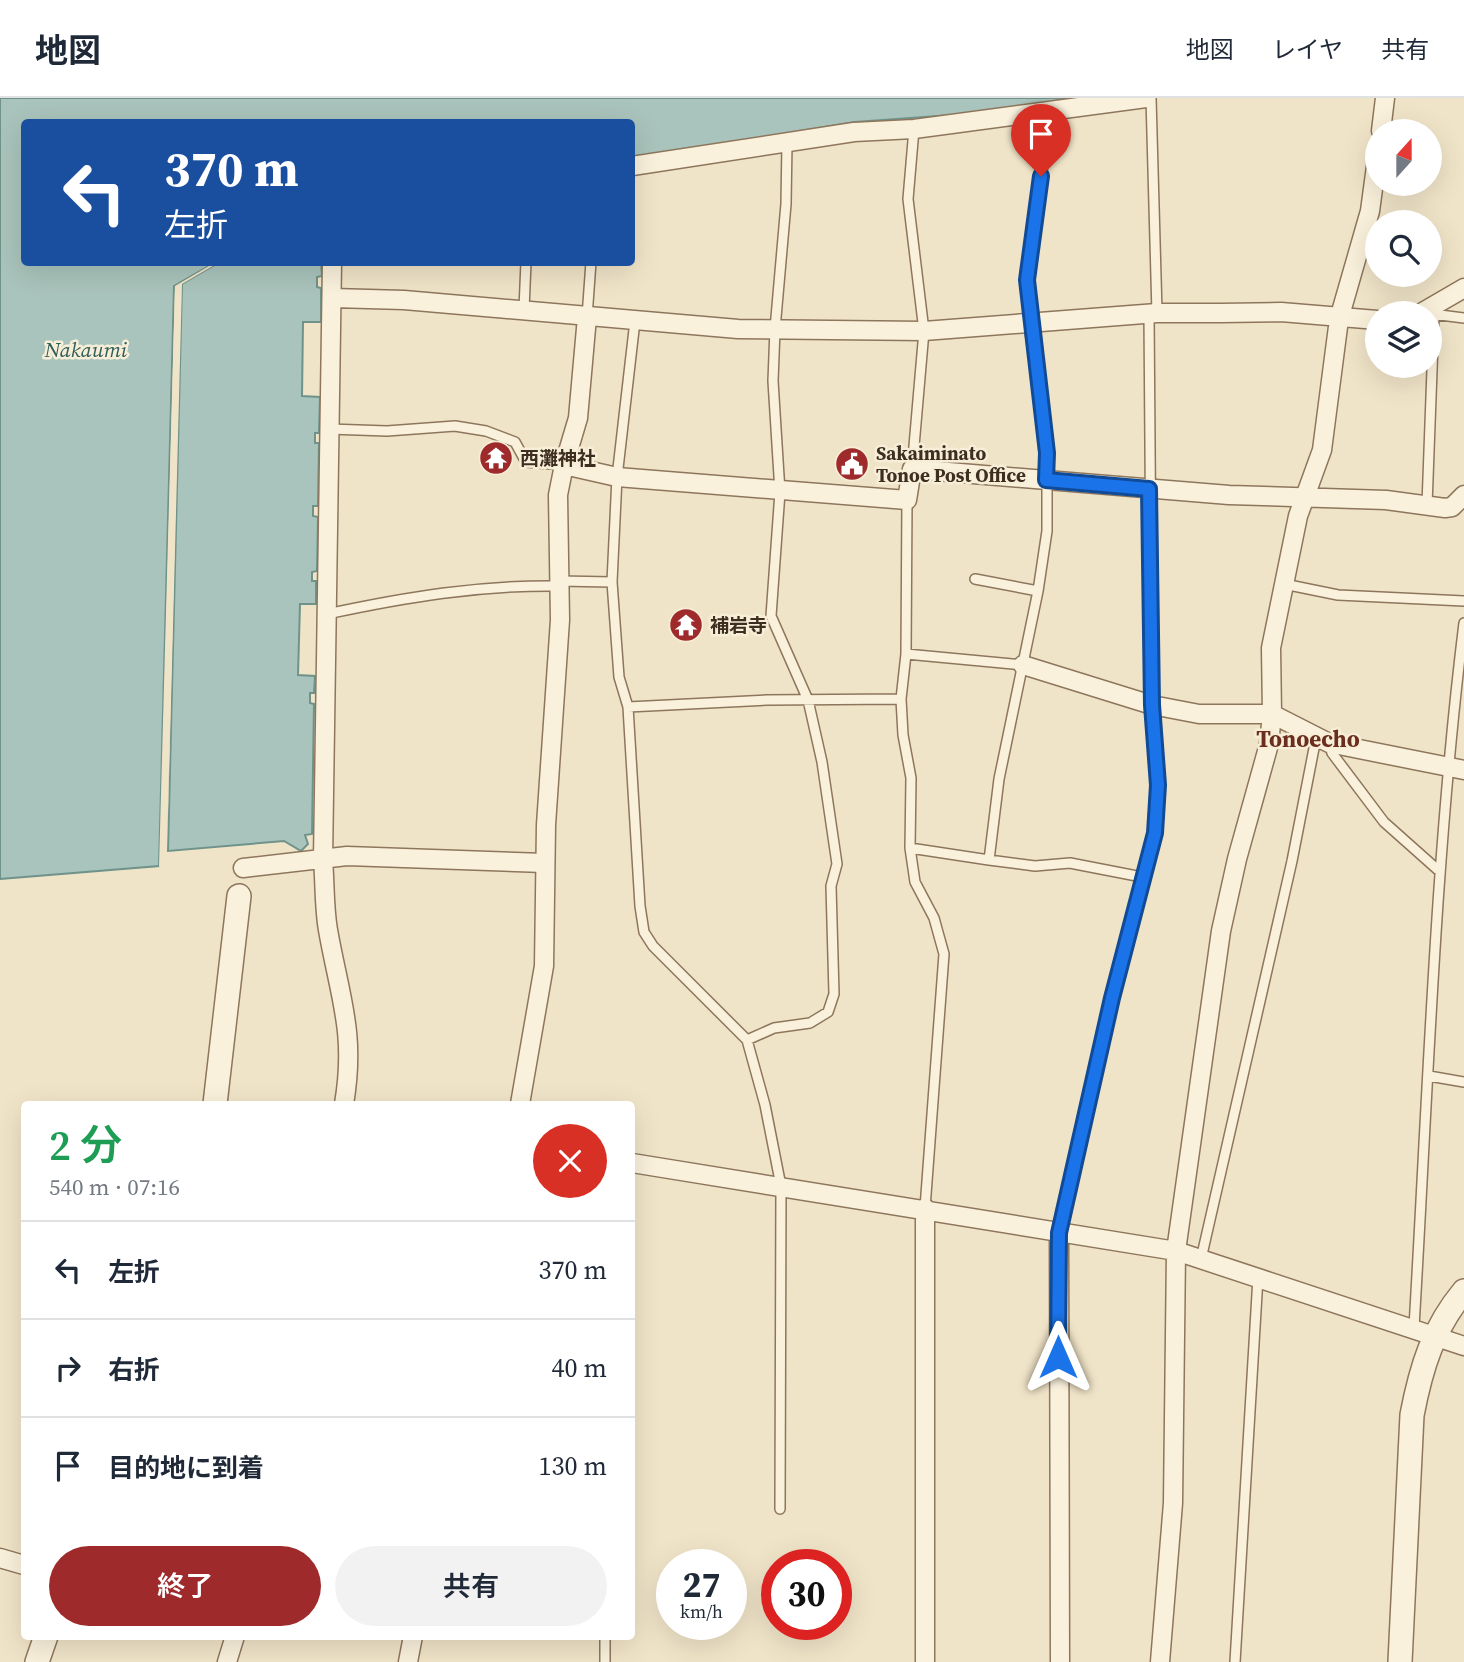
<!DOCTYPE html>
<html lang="ja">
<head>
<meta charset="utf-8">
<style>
	body { margin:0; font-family:"Source Serif 4","Noto Sans JP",serif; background:#f2f2f3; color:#1f2937; height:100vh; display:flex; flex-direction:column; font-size:26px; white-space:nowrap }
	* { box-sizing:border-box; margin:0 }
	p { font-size:23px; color:#747a83 }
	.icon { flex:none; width:38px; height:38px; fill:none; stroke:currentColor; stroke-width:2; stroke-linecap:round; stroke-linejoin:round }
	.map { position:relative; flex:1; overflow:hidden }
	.panel { position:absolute; left:21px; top:1003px; width:614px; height:539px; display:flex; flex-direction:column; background:#fff; border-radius:7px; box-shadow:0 7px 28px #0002 }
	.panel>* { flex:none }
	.hud { position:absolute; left:21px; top:21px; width:614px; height:147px; border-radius:7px; box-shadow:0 7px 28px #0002; background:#1a4fa0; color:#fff; overflow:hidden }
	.needle { width:46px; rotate:21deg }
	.controls { position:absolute; left:1365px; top:21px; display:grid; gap:14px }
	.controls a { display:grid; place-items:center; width:77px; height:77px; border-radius:50%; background:#fff; box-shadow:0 7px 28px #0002; font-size:35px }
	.speed { position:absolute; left:656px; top:1451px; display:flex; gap:14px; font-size:35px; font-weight:700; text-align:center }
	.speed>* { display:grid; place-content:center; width:91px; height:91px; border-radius:50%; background:#fff; box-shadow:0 7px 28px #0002; line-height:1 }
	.speed small { font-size:18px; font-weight:400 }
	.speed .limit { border:10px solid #d22; background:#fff; color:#111 }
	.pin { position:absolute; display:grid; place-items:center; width:60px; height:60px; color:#fff; margin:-72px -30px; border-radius:50% 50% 50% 0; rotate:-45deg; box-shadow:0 0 7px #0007 }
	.pin .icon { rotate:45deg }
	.me { position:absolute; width:77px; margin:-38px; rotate:0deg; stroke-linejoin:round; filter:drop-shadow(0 0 5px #0008) }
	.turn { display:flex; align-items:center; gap:24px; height:147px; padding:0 28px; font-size:32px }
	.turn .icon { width:91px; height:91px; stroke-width:2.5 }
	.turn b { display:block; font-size:49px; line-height:60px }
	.round { display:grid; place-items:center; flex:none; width:74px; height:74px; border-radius:37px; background:#f2f2f3 }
	.overview { display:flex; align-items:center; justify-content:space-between; height:119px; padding:0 28px }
	h1 { font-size:42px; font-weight:600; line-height:52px; color:#1e9e55 }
	.action { display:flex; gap:14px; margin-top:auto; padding:14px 28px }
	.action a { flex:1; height:80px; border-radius:42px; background:#9e2a2b; color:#fff; font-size:28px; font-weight:600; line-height:80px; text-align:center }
	.action a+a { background:#f2f2f3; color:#1f2937 }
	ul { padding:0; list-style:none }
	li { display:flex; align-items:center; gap:21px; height:98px; padding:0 28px; border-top:2px solid #e0e1e3 }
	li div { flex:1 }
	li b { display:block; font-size:26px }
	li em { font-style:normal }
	header { display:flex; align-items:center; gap:42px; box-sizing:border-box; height:98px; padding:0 35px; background:#fff; border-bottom:2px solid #e0e1e3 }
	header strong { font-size:33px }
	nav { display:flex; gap:38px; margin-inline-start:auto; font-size:24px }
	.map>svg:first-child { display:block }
	.water { fill:#a9c4bc; stroke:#6f938a; stroke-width:2 }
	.pier { fill:#f0e4c8 }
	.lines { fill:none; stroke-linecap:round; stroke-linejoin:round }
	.service-casing { stroke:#8d765c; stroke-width:12 }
	.minor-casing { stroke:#8d765c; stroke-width:21 }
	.tertiary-casing { stroke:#8d765c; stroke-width:26 }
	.service { stroke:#faf1dc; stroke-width:9 }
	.minor { stroke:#faf1dc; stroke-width:18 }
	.tertiary { stroke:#faf1dc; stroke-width:23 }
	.route-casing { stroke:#114b97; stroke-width:18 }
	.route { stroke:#1a73e8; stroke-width:12 }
	.labels { text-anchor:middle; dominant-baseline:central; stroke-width:5; stroke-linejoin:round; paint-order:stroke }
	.poi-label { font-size:19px; font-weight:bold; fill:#3d2e20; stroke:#f7eed8; text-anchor:start }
	.water-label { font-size:21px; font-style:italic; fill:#2f5d5a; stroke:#f7eed8 }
	.quarter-label { font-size:23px; font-weight:bold; fill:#6b2e1e; stroke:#f7eed8 }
</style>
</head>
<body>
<header>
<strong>地図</strong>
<nav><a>地図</a><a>レイヤ</a><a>共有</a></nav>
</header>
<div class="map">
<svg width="1464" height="1564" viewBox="0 0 1464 1564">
	<rect width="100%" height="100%" fill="#f0e4c8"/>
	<path class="water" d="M 0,0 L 1079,0 L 952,17 L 855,24 L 632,61 L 632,24 L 24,24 L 24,164 L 214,165 L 174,188 L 159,768 L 0,781 Z
		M 218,165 L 321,165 L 322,178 L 317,179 L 317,189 L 321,190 L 321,224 L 303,224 L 302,298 L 320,299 L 319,335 L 315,335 L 315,345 L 319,345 L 318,408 L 313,408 L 313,418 L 318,419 L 317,473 L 312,474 L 312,483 L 316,483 L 316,506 L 300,506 L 298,577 L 315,578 L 314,595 L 310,595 L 310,605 L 314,606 L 312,736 L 305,737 L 308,746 L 301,753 L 284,743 L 168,753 L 182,186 Z"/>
	<path class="pier" d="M 214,165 L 218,165 L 182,186 L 167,756 L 178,190 L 162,768 L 159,769 L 175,188 Z"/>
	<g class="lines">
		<g class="service-casing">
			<path id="service" d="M 1151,0 L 1157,215
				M 524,211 L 526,164
				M 1432,216 L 1464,220
				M 587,219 L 591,164
				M 329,331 L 387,333 L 455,328 L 486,333 L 515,344 L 526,364 L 564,367
				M 912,371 L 924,233 L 908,101 L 914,31
				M 907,402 L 906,556 L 901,601 L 903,637 L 911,680 L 910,750 L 915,784 L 934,820 L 944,856 L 925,1110
				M 1427,407 L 1434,218
				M 975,481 L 1038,493 L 1047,433 L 1047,355 L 1029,226 L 1027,182 L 1045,52 L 1047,15
				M 559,483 L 612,484 L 619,579 L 628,609 L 767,602 L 901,601
				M 612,484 L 617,379 L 635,223
				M 1284,486 L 1338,497 L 1464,503
				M 327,516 C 407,499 478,487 559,488
				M 906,556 L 1023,567
				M 628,609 L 640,808 L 644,834 L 653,848 L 747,942 L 765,1007 L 781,1088 L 780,1411
				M 1329,645 L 1332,655 L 1384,724 L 1438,772
				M 910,750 L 989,762 L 999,681 L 1038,493
				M 989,762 L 1035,768 L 1070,765 L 1142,779
				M 747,942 L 774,930 L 810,925 L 828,914 L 834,896 L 831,788 L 837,766 L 822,664 L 808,602 L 771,518 L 780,394 L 773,283 L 775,231 L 786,106 L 787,45
				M 1429,978 L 1464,984
				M 1059,1135 L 1112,900 L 1155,735 L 1158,687 L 1152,607 L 1149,216
				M 1201,1161 L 1292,763 L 1316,640
				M 1414,1229 C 1428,994 1435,759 1464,525
				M 605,1538 L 605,1564
				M 1235,1564 L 1258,1179"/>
		</g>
		<g class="minor-casing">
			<path id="minor" d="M 1381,33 L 1385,0
				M 632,68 L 854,34 L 914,31 L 1146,0
				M 332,164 L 323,762 C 325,785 324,809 328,832 C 340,900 356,935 344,1006
				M 333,200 L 404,202 L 738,231 L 924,233 L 1157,215 L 1221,215 L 1281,214 L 1377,222
				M 1421,215 L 1464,190
				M 564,367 L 617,379 L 907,402 L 912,371 L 1229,397 L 1386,402 L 1445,410 L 1452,409 L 1464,397
				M 1023,567 L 1152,607 L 1199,616 L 1272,616 L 1329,645 L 1464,672
				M 243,770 L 347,758 L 544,765
				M 520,1006 L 544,868 L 546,727 L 560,522 L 558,397 L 564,367 L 578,320 L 587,219
				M 632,1065 L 1176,1153 L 1464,1248
				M 925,1110 L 925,1564
				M 1059,1135 L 1060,1564
				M 0,1460 L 24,1467
				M 227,1564 L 235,1538
				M 408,1564 L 413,1538
				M 1160,1564 L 1173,1405 L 1176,1153 L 1221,833 L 1237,761 L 1269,646 L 1272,616 L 1271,550 L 1298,418 L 1322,352 L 1339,221 L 1370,113 L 1377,61"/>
		</g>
		<g class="tertiary-casing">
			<path id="tertiary" d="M 215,1006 L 239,798
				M 37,1564 L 46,1538
				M 1400,1564 L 1412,1317 C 1421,1270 1433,1230 1464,1193"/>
		</g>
		<use href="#service" class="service"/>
		<use href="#minor" class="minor"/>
		<use href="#tertiary" class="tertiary"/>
	</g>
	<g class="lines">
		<g class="route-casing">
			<path id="route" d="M 1041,78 L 1027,182 L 1047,355 L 1046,382 L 1149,391 L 1152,607 L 1158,687 L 1155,735 L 1112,900 L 1059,1135 L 1058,1259"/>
		</g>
		<use href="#route" class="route"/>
	</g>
	<defs>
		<g id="temple-disc" transform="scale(1.75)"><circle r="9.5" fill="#9e2a2b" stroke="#f7eed8"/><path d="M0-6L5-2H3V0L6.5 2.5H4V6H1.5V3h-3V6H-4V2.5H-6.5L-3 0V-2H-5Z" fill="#fff"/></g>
		<g id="civic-disc" transform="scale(1.75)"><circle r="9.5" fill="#9e2a2b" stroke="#f7eed8"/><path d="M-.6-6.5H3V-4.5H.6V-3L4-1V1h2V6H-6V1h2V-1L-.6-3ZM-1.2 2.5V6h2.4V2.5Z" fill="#fff"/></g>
	</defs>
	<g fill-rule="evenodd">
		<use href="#temple-disc" x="496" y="360"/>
		<use href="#civic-disc" x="852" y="366"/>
		<use href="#temple-disc" x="686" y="527"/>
	</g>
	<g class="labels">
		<g class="poi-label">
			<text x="876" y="355">Sakaiminato<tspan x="876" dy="22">Tonoe Post Office</tspan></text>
			<text x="520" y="360">西灘神社</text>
			<text x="710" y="527">補岩寺</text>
		</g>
		<g class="water-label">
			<text x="86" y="251">Nakaumi</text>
		</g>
		<g class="quarter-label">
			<text x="1308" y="641">Tonoecho</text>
		</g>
	</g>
</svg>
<div class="controls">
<a><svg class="needle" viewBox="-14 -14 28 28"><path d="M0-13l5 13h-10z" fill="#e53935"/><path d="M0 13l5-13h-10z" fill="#747a83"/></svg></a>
<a><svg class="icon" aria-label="search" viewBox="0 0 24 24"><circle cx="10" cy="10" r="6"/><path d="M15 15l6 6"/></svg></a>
<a><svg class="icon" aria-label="layers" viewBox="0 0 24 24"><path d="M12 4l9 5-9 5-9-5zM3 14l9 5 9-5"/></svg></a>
</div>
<div class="speed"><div>27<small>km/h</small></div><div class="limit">30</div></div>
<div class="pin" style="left:1041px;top:78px;background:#d93025"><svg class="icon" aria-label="arrive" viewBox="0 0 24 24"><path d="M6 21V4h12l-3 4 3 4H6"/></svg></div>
<svg class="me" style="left:1058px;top:1259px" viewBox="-20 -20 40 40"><path d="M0-17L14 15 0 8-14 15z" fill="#1a73e8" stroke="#fff" stroke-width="4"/></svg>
<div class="hud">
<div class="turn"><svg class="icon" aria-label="left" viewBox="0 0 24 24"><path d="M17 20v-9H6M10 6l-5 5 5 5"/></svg><div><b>370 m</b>左折</div></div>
</div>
<section class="panel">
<div class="overview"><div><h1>2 分</h1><p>540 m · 07:16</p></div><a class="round" style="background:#d93025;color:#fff"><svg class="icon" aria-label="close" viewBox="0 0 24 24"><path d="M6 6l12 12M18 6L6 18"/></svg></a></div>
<ul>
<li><svg class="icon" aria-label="left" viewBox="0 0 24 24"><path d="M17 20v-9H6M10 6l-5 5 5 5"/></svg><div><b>左折</b></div><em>370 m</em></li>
<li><svg class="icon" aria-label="right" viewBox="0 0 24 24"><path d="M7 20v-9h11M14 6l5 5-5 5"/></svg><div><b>右折</b></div><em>40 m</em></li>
<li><svg class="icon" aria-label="arrive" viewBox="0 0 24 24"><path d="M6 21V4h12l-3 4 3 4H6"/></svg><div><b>目的地に到着</b></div><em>130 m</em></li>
</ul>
<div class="action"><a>終了</a><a>共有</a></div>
</section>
</div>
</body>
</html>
